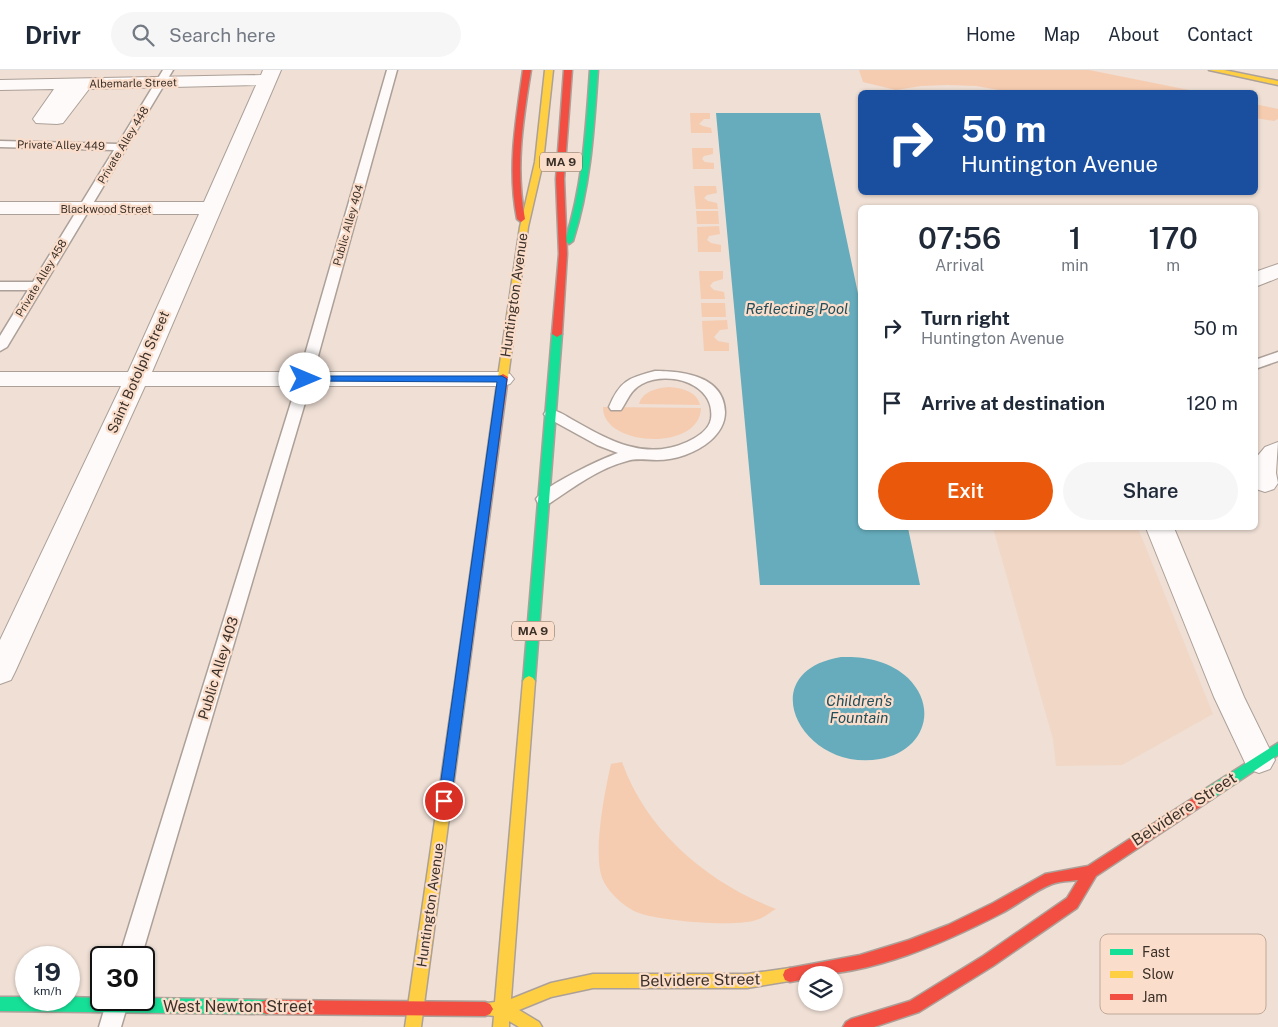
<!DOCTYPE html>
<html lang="en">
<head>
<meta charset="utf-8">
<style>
	body { margin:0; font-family:"Public Sans",sans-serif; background:#f6f6f7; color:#1f2937; height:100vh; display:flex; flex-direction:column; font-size:19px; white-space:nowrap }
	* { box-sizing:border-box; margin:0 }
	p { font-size:16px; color:#747a83 }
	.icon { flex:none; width:28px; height:28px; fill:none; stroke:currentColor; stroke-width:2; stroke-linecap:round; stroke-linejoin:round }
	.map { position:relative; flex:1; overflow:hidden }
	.panel { position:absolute; left:858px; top:135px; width:400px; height:325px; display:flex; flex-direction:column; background:#fff; border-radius:8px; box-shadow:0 1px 4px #0004 }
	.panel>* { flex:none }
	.top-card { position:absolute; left:858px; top:20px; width:400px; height:105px; border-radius:8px; box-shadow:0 1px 4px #0004; background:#1a4fa0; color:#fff; overflow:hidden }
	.tools { position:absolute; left:798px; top:896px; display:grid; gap:10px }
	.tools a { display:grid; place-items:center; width:45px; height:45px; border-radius:50%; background:#fff; box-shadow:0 1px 4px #0004; font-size:25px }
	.speed { position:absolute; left:15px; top:876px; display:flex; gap:10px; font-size:25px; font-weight:700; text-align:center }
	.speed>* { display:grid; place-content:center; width:65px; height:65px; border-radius:50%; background:#fff; box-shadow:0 1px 4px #0004; line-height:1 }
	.speed small { font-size:12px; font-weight:400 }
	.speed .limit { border:2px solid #111; border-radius:8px; background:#fff; color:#111 }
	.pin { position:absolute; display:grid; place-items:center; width:42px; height:42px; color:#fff; margin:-21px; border:2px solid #fff; border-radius:50%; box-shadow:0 1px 5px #0007 }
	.me { position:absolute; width:55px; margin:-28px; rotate:90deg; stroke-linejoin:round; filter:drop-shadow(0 0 4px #0008) }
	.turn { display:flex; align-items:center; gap:18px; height:105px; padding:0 20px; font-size:22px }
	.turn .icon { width:65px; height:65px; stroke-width:2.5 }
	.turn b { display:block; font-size:35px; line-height:42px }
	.eta { display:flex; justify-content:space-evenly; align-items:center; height:85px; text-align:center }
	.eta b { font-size:30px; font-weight:600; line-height:35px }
	.button { display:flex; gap:10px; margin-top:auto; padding:10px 20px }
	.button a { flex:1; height:58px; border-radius:30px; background:#ea580c; color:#fff; font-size:20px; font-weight:600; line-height:58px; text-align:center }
	.button a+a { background:#f6f6f7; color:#1f2937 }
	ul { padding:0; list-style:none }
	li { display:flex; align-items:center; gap:15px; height:75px; padding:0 20px }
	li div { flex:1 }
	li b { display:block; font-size:19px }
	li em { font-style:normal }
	header { display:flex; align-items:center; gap:30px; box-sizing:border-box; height:70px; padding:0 25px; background:#fff; border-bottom:1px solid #e0e1e3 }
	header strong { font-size:24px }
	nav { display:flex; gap:28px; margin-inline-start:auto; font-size:18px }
	.search { width:350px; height:45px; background:#f6f6f7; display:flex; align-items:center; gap:12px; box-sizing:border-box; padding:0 18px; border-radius:28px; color:#747a83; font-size:19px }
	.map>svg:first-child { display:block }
	.built { fill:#f1d7c5 }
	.green { fill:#f5ccb0 }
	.water { fill:#66acbc }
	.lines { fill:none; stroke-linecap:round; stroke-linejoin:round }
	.lane-casing { stroke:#aca098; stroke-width:3 }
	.street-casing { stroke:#aca098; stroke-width:2 }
	.fast-casing { stroke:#aca098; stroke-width:3 }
	.slow-casing { stroke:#aca098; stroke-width:3 }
	.jam-casing { stroke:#aca098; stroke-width:3 }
	.lane { fill:#fdfaf9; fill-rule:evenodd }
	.street { fill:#fdfaf9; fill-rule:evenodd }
	.fast { fill:#16e098; fill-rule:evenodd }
	.slow { fill:#ffcf43; fill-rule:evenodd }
	.jam { fill:#f24e42; fill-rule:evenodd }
	.route { fill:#1a73e8; stroke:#114b97 }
	.labels { text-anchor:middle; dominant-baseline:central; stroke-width:4.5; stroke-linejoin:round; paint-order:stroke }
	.far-street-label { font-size:11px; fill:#3c3129; stroke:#faddca }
	.shield { fill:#faddca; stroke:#756559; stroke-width:1 }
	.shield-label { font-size:12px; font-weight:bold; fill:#3c3129 }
	.street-label { font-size:14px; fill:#3c3129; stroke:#faddca }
	.water-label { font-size:15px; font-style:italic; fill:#234f5b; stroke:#faddca }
	.near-street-label { font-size:16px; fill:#3c3129; stroke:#faddca }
	.key { fill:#faddca; stroke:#c1a99a; stroke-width:1 }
	.key-label { font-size:14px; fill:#3c3129 }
</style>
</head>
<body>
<header>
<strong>Drivr</strong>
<div class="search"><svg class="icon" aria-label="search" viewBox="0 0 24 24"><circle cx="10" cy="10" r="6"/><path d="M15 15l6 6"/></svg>Search here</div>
<nav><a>Home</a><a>Map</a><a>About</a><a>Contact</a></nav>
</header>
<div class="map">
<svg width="1278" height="957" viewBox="0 0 1278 957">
	<rect width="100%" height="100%" fill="#efdfd5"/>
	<path class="built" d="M 993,458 L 1138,458 L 1213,644 L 1122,695 L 1056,696 L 1053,669 Z"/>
	<path class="green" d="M 859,0 L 1089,0 L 1199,22 L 1010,22 L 976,16 L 947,15 L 921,16 L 896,20 L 863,12 Z
		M 1255,34 L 1278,39 L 1278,49 L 1274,51 L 1255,48 Z
		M 690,43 L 710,43 L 710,49 L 704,49 L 699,54 L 703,56 L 711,58 L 712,63 L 691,63 Z
		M 692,78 L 713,78 L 713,84 L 704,86 L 702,89 L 705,92 L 714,93 L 714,99 L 693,99 Z
		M 694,116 L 716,116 L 717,123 L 707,125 L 704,128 L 708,131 L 717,133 L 718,139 L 696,139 Z
		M 718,141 L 719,154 L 697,154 L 696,141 Z
		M 719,156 L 720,164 L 709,166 L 707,170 L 711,173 L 721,175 L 721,182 L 698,182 L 697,157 Z
		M 699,201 L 723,201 L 723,209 L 713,212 L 710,216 L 714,220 L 724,222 L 725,229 L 701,229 Z
		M 701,233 L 725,233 L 726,247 L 702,247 Z
		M 727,250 L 728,259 L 720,260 L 714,267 L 718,271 L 729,273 L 729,281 L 704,281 L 702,251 Z
		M 669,317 C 681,318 697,321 700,335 L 639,334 C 643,321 657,318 669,317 Z
		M 603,337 L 701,338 C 700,382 602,377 603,337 Z
		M 622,692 C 647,762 708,813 776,839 C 770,842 765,847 759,849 C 739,858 660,851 639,843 C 625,838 609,823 603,810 C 592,786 605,720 611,694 Z"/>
	<path class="water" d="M 716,43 L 820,43 L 860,233 L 860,458 L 908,458 L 920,515 L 760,515 Z
		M 841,587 C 865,586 890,591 908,608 C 940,640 922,682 880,689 C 802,703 750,602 841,587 Z"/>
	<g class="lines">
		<g class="lane-casing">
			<path id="lane" d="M 163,0 L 173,0 L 7,277 L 0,281 L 0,266 L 28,220 L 0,220 L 0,212 L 33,212 L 114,80 L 0,77 L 0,71 L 118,74 Z
				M 387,0 L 397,0 L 307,326 L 141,888 L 119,888 L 293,326 Z
				M 1278,282 L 1278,291 L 1255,299 L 1255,290 Z
				M 655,301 C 683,301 724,306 725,342 C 725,354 719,363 710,371 C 696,383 675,390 657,390 C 646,390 637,388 627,391 C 599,398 574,417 550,433 L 544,434 L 538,433 L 536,429 C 545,415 601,389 618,383 L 597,375 L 546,347 L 544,344 L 546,341 C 556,338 565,346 573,350 C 610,371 645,391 687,372 C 696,368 709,360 711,349 C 716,313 668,300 642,314 C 630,320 628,330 621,340 L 611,340 L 609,337 C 620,311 628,308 655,301 Z
				M 107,930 L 129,930 L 121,957 L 99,957 Z"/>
		</g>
		<g class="street-casing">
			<path id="street" d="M 263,0 L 281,0 L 152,302 L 502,302 L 510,304 L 514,309 L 510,314 L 502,316 L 145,316 L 15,602 L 11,610 L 0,614 L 0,570 L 121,316 L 0,316 L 0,302 L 128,302 L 199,144 L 0,144 L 0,132 L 204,132 L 256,15 L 89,19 L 63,53 L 57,54 L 36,53 L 33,49 L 54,19 L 0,20 L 0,10 L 261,5 Z
				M 1278,194 L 1278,208 L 1255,217 L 1255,202 Z
				M 1278,372 L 1276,403 L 1278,413 L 1274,419 L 1265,422 L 1256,419 L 1255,389 L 1265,377 Z
				M 1146,458 L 1174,458 L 1244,627 L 1275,690 L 1270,699 L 1259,703 L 1248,699 L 1214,627 Z"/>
		</g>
		<g class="fast-casing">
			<path id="fast" d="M 590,0 L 598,0 C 594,58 591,115 573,171 L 569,174 L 565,171 C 583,115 586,58 590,0 Z
				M 557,261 L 562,264 L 535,611 L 533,614 L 529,616 L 525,614 L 523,611 L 552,264 Z
				M 1278,673 L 1278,685 L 1212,729 L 1207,731 L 1202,729 L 1200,725 L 1202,721 Z
				M 0,927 L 26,927 L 26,930 L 69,930 L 69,927 L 101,928 L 101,930 L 144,930 L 144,928 L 266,930 L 271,932 L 274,937 L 271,942 L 266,944 L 0,941 Z"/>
		</g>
		<g class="slow-casing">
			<path id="slow" d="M 545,0 L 553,0 L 543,92 L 528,157 L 508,307 L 503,310 L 498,307 L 520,157 L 535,92 Z
				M 1209,0 L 1224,0 L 1278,11 L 1278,15 Z
				M 529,606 L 533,608 L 535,611 L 511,929 L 551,913 L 593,904 L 747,904 L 790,898 L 795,900 L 797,905 L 795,910 L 747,918 L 593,918 L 551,927 L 519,940 L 539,952 L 542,957 L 519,957 L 509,951 L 509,957 L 493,957 L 494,946 L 480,944 L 477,939 L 480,934 L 495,932 L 523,611 L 525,608 Z
				M 460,615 L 464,617 L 466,620 L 421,957 L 405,957 L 454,620 L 456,617 Z"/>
		</g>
		<g class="jam-casing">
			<path id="jam" d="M 523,0 L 531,0 C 523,50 515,98 525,149 L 521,152 L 517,149 C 507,98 516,50 523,0 Z
				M 564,0 L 572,0 L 564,109 L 567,184 L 562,264 L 557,267 L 552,264 L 559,184 L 556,109 Z
				M 503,304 L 508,307 L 466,620 L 464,623 L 460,625 L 456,623 L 454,620 L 498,307 Z
				M 1207,719 L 1212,721 L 1214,725 L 1212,729 L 1096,806 L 1077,838 L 993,896 L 919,942 L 874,957 L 843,957 L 846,952 L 851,949 L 910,931 L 983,886 L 1067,828 L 1078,810 C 1070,811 1060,811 1052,814 C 1034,821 1019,834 1002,843 C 944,873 872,905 806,905 L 806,909 L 790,912 L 785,910 L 783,905 L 785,900 L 790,898 L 860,885 L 909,870 L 948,855 L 993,833 L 1045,804 L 1088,796 Z
				M 266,930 L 485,932 L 490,934 L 493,939 L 490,944 L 485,946 L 266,944 L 261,942 L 258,937 L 261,932 Z"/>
		</g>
		<use href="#lane" class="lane"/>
		<use href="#street" class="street"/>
		<use href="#fast" class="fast"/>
		<use href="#slow" class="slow"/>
		<use href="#jam" class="jam"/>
	</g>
	<path class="route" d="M 305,306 L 502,306 L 507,309 L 451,731 L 449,735 L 444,737 L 440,735 L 438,731 L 497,312 L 301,311 L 300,309 Z"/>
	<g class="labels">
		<g class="far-street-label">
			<text transform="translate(133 13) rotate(-1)">Albemarle Street</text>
			<text transform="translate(61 75) rotate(1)">Private Alley 449</text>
			<text transform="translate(123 75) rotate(-59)">Private Alley 448</text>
			<text x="106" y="139">Blackwood Street</text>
			<text transform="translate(348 155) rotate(-74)">Public Alley 404</text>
			<text transform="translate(41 208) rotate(-59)">Private Alley 458</text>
		</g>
		<g class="shield">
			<rect x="540" y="82.5" width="42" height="19" rx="4"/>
			<rect x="512" y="551.5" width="42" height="19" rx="4"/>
		</g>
		<g class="shield-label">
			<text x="561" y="92">MA 9</text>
			<text x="533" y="561">MA 9</text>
		</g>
		<g class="street-label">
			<text transform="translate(514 225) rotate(-82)">Huntington Avenue</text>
			<text transform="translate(138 302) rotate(-66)">Saint Botolph Street</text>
			<text transform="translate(218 598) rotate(-73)">Public Alley 403</text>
			<text transform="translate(430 835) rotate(-82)">Huntington Avenue</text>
		</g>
		<g class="water-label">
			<text x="797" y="238">Reflecting Pool</text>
			<text x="859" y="630">Children's<tspan x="859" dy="17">Fountain</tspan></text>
		</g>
		<g class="near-street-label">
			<text transform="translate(1184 739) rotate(-33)">Belvidere Street</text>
			<text transform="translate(700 910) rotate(-1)">Belvidere Street</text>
			<text x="238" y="936">West Newton Street</text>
		</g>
	</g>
	<rect x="1100" y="864" width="166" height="80" rx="8" class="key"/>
	<rect x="1110" y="879" width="23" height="6" fill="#16e098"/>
	<rect x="1110" y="901" width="23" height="7" fill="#ffcf43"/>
	<rect x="1110" y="924" width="23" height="6" fill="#f24e42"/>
	<g class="key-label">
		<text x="1142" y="887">Fast</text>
		<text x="1142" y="909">Slow</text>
		<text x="1142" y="932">Jam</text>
	</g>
</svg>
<div class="tools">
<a><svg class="icon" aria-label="layers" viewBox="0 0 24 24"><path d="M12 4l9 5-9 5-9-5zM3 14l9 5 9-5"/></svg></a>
</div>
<div class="speed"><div>19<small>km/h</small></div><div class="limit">30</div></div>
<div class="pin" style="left:444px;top:731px;background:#d93025"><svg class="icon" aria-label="arrive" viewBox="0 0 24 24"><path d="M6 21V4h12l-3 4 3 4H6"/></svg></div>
<svg class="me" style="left:305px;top:309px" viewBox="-20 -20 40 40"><circle r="19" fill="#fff"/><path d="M0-13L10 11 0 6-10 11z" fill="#1a73e8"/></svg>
<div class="top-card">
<div class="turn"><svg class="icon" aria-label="right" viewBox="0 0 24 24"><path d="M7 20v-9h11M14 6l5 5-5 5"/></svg><div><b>50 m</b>Huntington Avenue</div></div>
</div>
<section class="panel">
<div class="eta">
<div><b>07:56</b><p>Arrival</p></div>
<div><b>1</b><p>min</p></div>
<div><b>170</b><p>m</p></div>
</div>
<ul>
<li><svg class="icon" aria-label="right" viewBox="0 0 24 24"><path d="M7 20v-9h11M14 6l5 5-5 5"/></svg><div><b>Turn right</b><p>Huntington Avenue</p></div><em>50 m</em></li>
<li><svg class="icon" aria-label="arrive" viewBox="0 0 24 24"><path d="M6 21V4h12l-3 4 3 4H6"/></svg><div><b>Arrive at destination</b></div><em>120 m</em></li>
</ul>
<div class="button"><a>Exit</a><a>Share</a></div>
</section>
</div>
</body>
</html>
